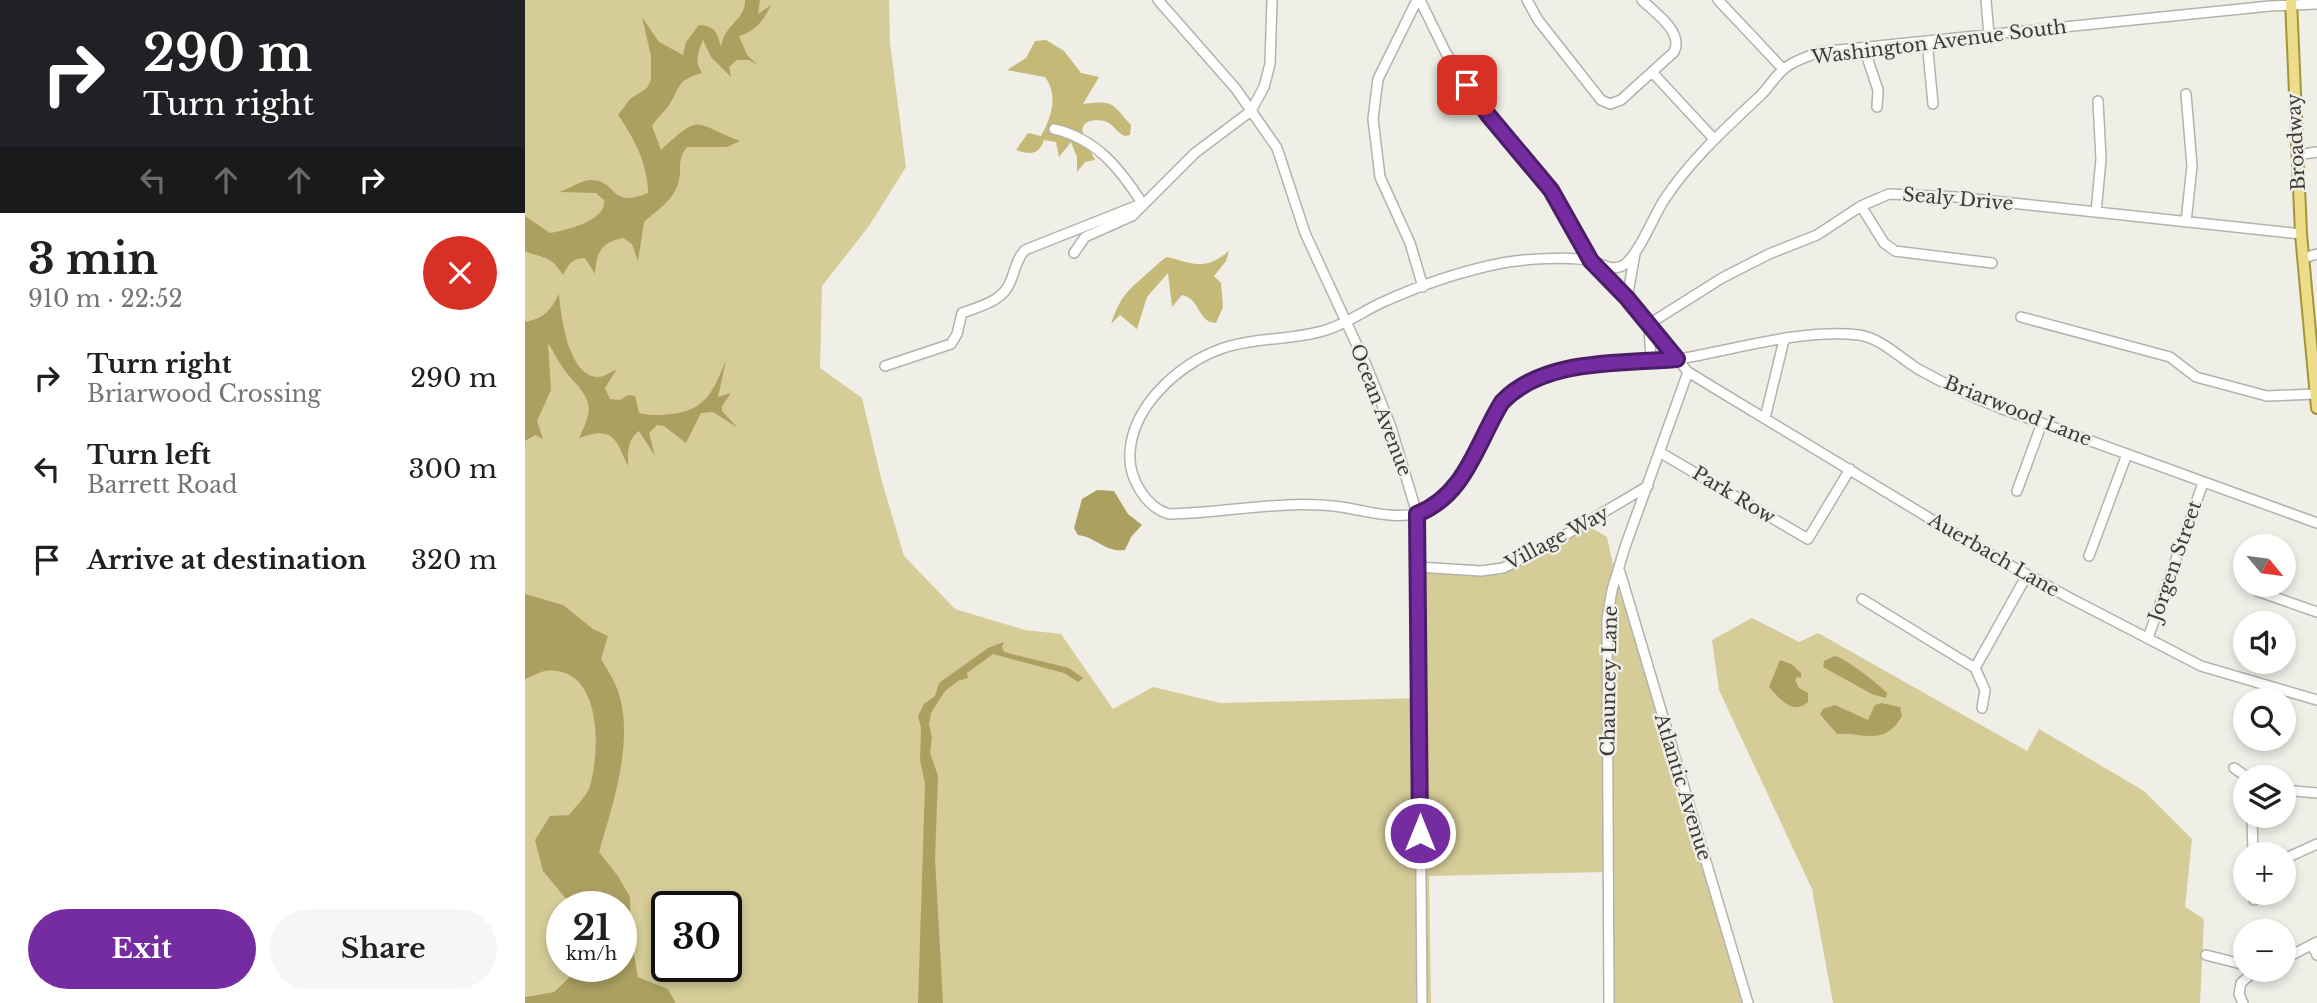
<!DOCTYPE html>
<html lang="en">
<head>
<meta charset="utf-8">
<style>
	body { margin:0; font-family:"Libre Baskerville",serif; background:#f6f6f6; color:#202124; height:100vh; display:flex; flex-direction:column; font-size:26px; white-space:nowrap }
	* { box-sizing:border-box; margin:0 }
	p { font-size:23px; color:#757577 }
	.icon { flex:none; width:38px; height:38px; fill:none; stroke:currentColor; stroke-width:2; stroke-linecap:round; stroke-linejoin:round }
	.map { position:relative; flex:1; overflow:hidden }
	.side { display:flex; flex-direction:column; background:#fff; width:525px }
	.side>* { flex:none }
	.top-card { background:#202124; color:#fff; overflow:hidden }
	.needle { width:46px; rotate:119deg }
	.fabs { position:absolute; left:1708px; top:534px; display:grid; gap:14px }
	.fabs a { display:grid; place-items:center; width:63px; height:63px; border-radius:50%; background:#fff; box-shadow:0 4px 10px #0003; font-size:35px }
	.speed { position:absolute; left:21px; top:891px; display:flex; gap:14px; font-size:35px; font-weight:700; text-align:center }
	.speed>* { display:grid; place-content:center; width:91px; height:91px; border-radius:50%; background:#fff; box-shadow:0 4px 10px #0003; line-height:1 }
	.speed small { font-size:18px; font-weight:400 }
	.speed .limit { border:4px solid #111; border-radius:10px; background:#fff; color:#111 }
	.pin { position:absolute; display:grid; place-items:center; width:60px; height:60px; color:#fff; margin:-30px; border-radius:14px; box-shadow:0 4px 10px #0006 }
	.me { position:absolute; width:77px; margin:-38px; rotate:0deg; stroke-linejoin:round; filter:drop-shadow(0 0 5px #0008) }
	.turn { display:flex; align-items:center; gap:24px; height:147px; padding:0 28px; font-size:32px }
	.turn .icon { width:91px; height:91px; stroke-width:2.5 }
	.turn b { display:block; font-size:49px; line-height:60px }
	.lanes { display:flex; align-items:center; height:66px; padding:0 28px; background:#0003; justify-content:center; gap:35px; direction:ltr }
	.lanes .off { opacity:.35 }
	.round { display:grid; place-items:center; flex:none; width:74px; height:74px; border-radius:37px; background:#f6f6f6 }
	.head { display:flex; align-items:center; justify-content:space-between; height:119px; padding:0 28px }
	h1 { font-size:42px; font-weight:700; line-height:52px }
	.action { display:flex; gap:14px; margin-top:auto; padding:14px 28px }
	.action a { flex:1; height:80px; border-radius:42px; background:#752ca0; color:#fff; font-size:28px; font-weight:700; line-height:80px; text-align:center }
	.action a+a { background:#f6f6f6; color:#202124 }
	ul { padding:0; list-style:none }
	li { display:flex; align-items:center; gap:21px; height:91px; padding:0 28px }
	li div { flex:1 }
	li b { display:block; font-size:26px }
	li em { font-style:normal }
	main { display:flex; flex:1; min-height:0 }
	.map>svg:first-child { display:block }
	.green { fill:#d5cc97; fill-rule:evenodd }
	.forest { fill:#c4b977 }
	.water { fill:#aba05f }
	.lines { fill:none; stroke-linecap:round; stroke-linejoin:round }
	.minor-casing { stroke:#b3b2ac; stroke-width:12 }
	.major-casing { stroke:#a49539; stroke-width:14 }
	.minor { stroke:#fff; stroke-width:9 }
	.major { stroke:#ebdd89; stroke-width:10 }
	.route-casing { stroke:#4c1d68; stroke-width:18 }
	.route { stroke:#752ca0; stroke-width:12 }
	.labels { text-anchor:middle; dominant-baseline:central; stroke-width:5; stroke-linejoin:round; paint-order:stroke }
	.street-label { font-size:19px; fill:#3b3b38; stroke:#efeee7 }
</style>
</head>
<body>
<main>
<section class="side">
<div class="top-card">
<div class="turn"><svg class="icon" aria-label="right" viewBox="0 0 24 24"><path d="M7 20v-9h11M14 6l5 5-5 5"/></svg><div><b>290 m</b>Turn right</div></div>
<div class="lanes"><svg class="icon off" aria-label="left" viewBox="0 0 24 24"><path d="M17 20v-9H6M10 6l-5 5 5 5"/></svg><svg class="icon off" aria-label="ahead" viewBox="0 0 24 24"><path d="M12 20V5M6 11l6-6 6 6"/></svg><svg class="icon off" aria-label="ahead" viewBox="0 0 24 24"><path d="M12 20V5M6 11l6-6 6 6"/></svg><svg class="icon" aria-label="right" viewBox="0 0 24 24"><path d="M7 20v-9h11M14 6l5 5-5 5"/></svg></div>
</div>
<div class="head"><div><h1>3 min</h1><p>910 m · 22:52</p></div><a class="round" style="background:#d93025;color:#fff"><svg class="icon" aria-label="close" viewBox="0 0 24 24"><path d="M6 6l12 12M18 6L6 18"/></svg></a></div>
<ul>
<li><svg class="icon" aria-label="right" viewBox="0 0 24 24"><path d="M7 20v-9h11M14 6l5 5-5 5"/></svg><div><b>Turn right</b><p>Briarwood Crossing</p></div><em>290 m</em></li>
<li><svg class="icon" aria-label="left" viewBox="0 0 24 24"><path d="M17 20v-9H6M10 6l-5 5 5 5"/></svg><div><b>Turn left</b><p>Barrett Road</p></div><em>300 m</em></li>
<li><svg class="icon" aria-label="arrive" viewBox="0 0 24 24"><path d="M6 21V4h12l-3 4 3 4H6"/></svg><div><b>Arrive at destination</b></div><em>320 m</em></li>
</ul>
<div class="action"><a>Exit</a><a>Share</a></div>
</section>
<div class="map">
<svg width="1792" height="1003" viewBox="0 0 1792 1003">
	<rect width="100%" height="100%" fill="#efeee7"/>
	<path class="green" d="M 0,0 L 364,0 L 365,43 L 381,167 L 344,226 L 297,286 L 295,368 L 337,398 L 357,482 L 379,556 L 430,609 L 500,630 L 536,634 L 588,709 L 628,687 L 695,703 L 898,698 L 896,571 L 976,575 L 1065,527 L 1082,537 L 1092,583 L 1221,1003 L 1085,1003 L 1082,872 L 904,876 L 906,1003 L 151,1003 L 143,989 L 113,977 L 106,936 L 105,898 L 93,876 L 75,854 L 40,901 L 47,906 L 37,906 L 37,966 L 56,966 L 29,992 L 0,997 ZM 142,906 L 201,906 L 201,966 L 142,966 Z
		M 1227,618 L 1274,642 L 1293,633 L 1502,751 L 1514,729 L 1619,791 L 1667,839 L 1660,907 L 1679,919 L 1675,1003 L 1308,1003 L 1287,889 L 1194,690 L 1187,640 Z"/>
	<path class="forest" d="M 521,40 L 539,51 L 556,73 L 574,77 L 558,104 C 589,100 586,103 606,125 L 605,135 L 600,136 C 592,133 590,126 582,122 C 578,120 570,120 565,121 C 547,127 566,150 570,160 L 560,162 L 552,172 L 552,157 L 546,142 L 534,157 L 531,142 L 519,140 C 514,155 505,155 491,150 L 503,133 L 516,136 C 526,118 534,96 520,77 L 482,70 L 501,58 L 510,41 Z
		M 704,251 L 701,261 L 689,276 L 696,283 L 698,307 L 691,323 C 672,322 676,299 657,295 L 647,307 L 643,273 L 622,297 L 612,329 L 595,315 L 586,324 C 596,294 603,291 625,271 C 631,266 635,261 642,257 C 670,264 679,271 704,251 Z"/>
	<path class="water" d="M 220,0 L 235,0 L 233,14 L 246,5 C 239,20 230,32 214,36 L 222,55 L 233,65 L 224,60 L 212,60 L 204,67 L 206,77 L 186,57 L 178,40 C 173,52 169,61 177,73 C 149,81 157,87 142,108 C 137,114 131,119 127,126 L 136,150 C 177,112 169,124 215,141 L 202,147 L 162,147 C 151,160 158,169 153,184 C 147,202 132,210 119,222 L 113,261 L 107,244 L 98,238 C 76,242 71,253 70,274 L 60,258 C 47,258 43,265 38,275 C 26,255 19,259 0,251 L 0,216 L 25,233 C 41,230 82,221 79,200 L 71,193 L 35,192 C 45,188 57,180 67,180 C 93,181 84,209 123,193 C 123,164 109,138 93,115 L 105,99 L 122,88 L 126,80 L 126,56 L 117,17 L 134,42 L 158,55 L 161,42 L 174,25 C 191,26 192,33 196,47 C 200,23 221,20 220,0 Z
		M 34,294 C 36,317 43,373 71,377 C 78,378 86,372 92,369 L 80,388 L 85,399 L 95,400 L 103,395 L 110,396 L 114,413 C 126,416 135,415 147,414 C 182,410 189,389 201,360 L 193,397 L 206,393 L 197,406 L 197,411 L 213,428 L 188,412 L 176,413 L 161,443 L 139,426 L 132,425 L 124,433 L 130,456 L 114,431 C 102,440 103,451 103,466 C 90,437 88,426 54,438 C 69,407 67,401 45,377 C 36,367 30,354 23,343 L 26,390 L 12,421 L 18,439 L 10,435 L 0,441 L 0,322 C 20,318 25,311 34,294 Z
		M 572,490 L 589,491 L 603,514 L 617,525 L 606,537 L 600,550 C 581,553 571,537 553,535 L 549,528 L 557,499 Z
		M 0,594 L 38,605 L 68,629 L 83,636 L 76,659 C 83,671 92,684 95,698 C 108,745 87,807 74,852 L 93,876 L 105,897 L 106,936 L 113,977 L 143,989 L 151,1003 L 0,1003 L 0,997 L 29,992 L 56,966 L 96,966 L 96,906 L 47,906 L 18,871 L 10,840 L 25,816 L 44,815 C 50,807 60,798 64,789 C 76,753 78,664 20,671 C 14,672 6,677 0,679 Z
		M 479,642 L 477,647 L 479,652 L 544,668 L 558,678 L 553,682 L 539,673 L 468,654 L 442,673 L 443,678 L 433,681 L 420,691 L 406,713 L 404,724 L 407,738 L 405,753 L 413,776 L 410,860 L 418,1003 L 393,1003 L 400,784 L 395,760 L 396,728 L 393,716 L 399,704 L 410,696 L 414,683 L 463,648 Z
		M 1310,656 C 1320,658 1355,685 1362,693 L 1361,698 L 1347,694 L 1298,667 L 1299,661 Z
		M 1255,660 L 1266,664 L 1276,673 L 1276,678 L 1272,677 L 1270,680 L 1274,688 L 1283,693 L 1283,702 C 1268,716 1254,698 1244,687 Z
		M 1356,703 L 1375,707 L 1377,716 C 1359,748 1337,731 1312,734 L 1295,714 L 1298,709 L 1310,705 L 1343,720 L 1350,705 Z"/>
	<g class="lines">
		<g class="minor-casing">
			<path id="minor" d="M 633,0 L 711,89 L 752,148 L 780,233 L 842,367 L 866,427 L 893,517 L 897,1003
				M 892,0 L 853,79 L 848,119 L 855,177 L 885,243 L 898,287
				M 895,0 L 921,53 L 964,116 L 1026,190 L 1066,261 L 1102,298 L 1163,372 L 1452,547 L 1543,597 L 1676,666 L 1792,700
				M 1002,0 L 1013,20 L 1076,100 L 1085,104 L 1096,100 L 1149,52 C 1159,32 1130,13 1117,0
				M 1193,0 L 1258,69
				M 1461,0 L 1464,35
				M 1792,4 L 1745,6 L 1294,52 C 1282,57 1270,60 1260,68 C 1251,75 1244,87 1236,95 C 1201,128 1166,159 1139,200 C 1129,215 1112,259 1097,266 C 1085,271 1078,264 1067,261 C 1045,256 999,259 977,263 C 937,271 893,286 856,303 C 839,311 822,323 804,329 C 772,340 738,337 705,346 C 660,358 608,403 605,452 C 603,477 620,507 644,514 C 702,513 758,499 816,507 C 844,511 880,524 905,507 C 944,482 954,439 977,402 C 991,387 1007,379 1027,373 C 1068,361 1112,366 1154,359 C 1210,350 1277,328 1334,335 C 1356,338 1375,358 1393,369 C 1420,384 1447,397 1475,408 L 1792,523
				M 1402,41 L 1408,104
				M 1339,48 L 1353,90 L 1352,107
				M 1127,72 L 1189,139
				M 1661,94 L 1667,166 L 1661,222
				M 529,129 C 572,139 595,169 617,203
				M 1772,155 L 1792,152
				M 1336,206 L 1359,243 L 1370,251 L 1467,263
				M 1571,212 L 1576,159 L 1573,101
				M 549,253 L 560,237 L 607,216 L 670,153 L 726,111 L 739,87 L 745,64 L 747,0
				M 1778,258 L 1792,254
				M 1102,298 L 1110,254
				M 1496,317 L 1645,357 L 1671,377 L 1742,396 L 1790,394
				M 1124,324 L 1197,278 L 1244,254 L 1292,235 L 1336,206 L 1364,194 L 1431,197 L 1776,234
				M 1124,326 L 1126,361
				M 360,366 L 426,344 L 432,334 L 437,313 C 456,306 479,301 486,280 C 491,268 491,260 500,250 L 616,204
				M 1240,418 L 1259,340
				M 1136,453 L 1283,539 L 1325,469
				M 1492,491 L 1517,423
				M 1564,556 L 1602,454
				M 893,567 L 956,571 L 978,568 L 1013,551 L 1123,486
				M 1095,572 L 1223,1003
				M 1732,591 L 1792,612
				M 1337,599 L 1450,668 L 1460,690 L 1457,708
				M 1623,638 L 1678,483
				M 1450,668 L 1502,575
				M 1709,768 L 1722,777
				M 1759,790 L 1792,793
				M 1727,816 L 1728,854
				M 1759,859 L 1792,844
				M 1729,892 L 1729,900
				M 1787,945 L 1792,955
				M 1681,955 L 1720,965
				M 1759,959 L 1792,942
				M 1084,1003 L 1082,619 L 1087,590 L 1100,547 L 1163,372
				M 1718,1003 L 1714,994 L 1716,983 L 1725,975 L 1738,970"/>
		</g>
		<g class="major-casing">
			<path id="major" d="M 1766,0 L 1776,234 L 1792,408"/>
		</g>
		<use href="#minor" class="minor"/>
		<use href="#major" class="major"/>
	</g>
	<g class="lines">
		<g class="route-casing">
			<path id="route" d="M 895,833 L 892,514 C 941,495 952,442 977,402 C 1019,358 1096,364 1152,359 L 1102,298 L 1066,261 L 1026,190 L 964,116 L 942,85"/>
		</g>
		<use href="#route" class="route"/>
	</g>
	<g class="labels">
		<g class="street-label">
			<text transform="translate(1414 42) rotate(-7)">Washington Avenue South</text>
			<text transform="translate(1771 142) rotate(-93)">Broadway</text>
			<text transform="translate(1433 199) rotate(5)">Sealy Drive</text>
			<text transform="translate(856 410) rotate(69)">Ocean Avenue</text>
			<text transform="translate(1493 411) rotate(22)">Briarwood Lane</text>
			<text transform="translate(1209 495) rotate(31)">Park Row</text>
			<text transform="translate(1032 538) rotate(-28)">Village Way</text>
			<text transform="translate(1469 555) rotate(30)">Auerbach Lane</text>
			<text transform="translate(1650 561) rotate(-71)">Jorgen Street</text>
			<text transform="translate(1084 681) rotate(-89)">Chauncey Lane</text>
			<text transform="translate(1158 787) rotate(73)">Atlantic Avenue</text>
		</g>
	</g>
</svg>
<div class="fabs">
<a><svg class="needle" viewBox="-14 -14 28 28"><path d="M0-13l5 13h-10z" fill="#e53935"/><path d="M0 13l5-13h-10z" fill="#757577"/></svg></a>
<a><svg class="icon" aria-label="sound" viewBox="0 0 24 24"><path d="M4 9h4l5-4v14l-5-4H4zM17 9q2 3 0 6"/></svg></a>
<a><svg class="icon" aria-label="search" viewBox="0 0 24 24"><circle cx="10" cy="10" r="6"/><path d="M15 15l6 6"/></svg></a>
<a><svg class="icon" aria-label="layers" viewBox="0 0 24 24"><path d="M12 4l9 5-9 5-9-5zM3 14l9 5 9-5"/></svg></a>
<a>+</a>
<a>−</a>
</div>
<div class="speed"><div>21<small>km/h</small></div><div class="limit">30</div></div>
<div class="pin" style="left:942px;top:85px;background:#d93025"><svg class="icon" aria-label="arrive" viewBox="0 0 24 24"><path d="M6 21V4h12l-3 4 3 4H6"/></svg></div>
<svg class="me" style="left:895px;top:833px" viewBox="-20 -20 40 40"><circle r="17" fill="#752ca0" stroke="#fff" stroke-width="3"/><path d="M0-11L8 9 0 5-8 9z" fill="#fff"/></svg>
</div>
</main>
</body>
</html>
